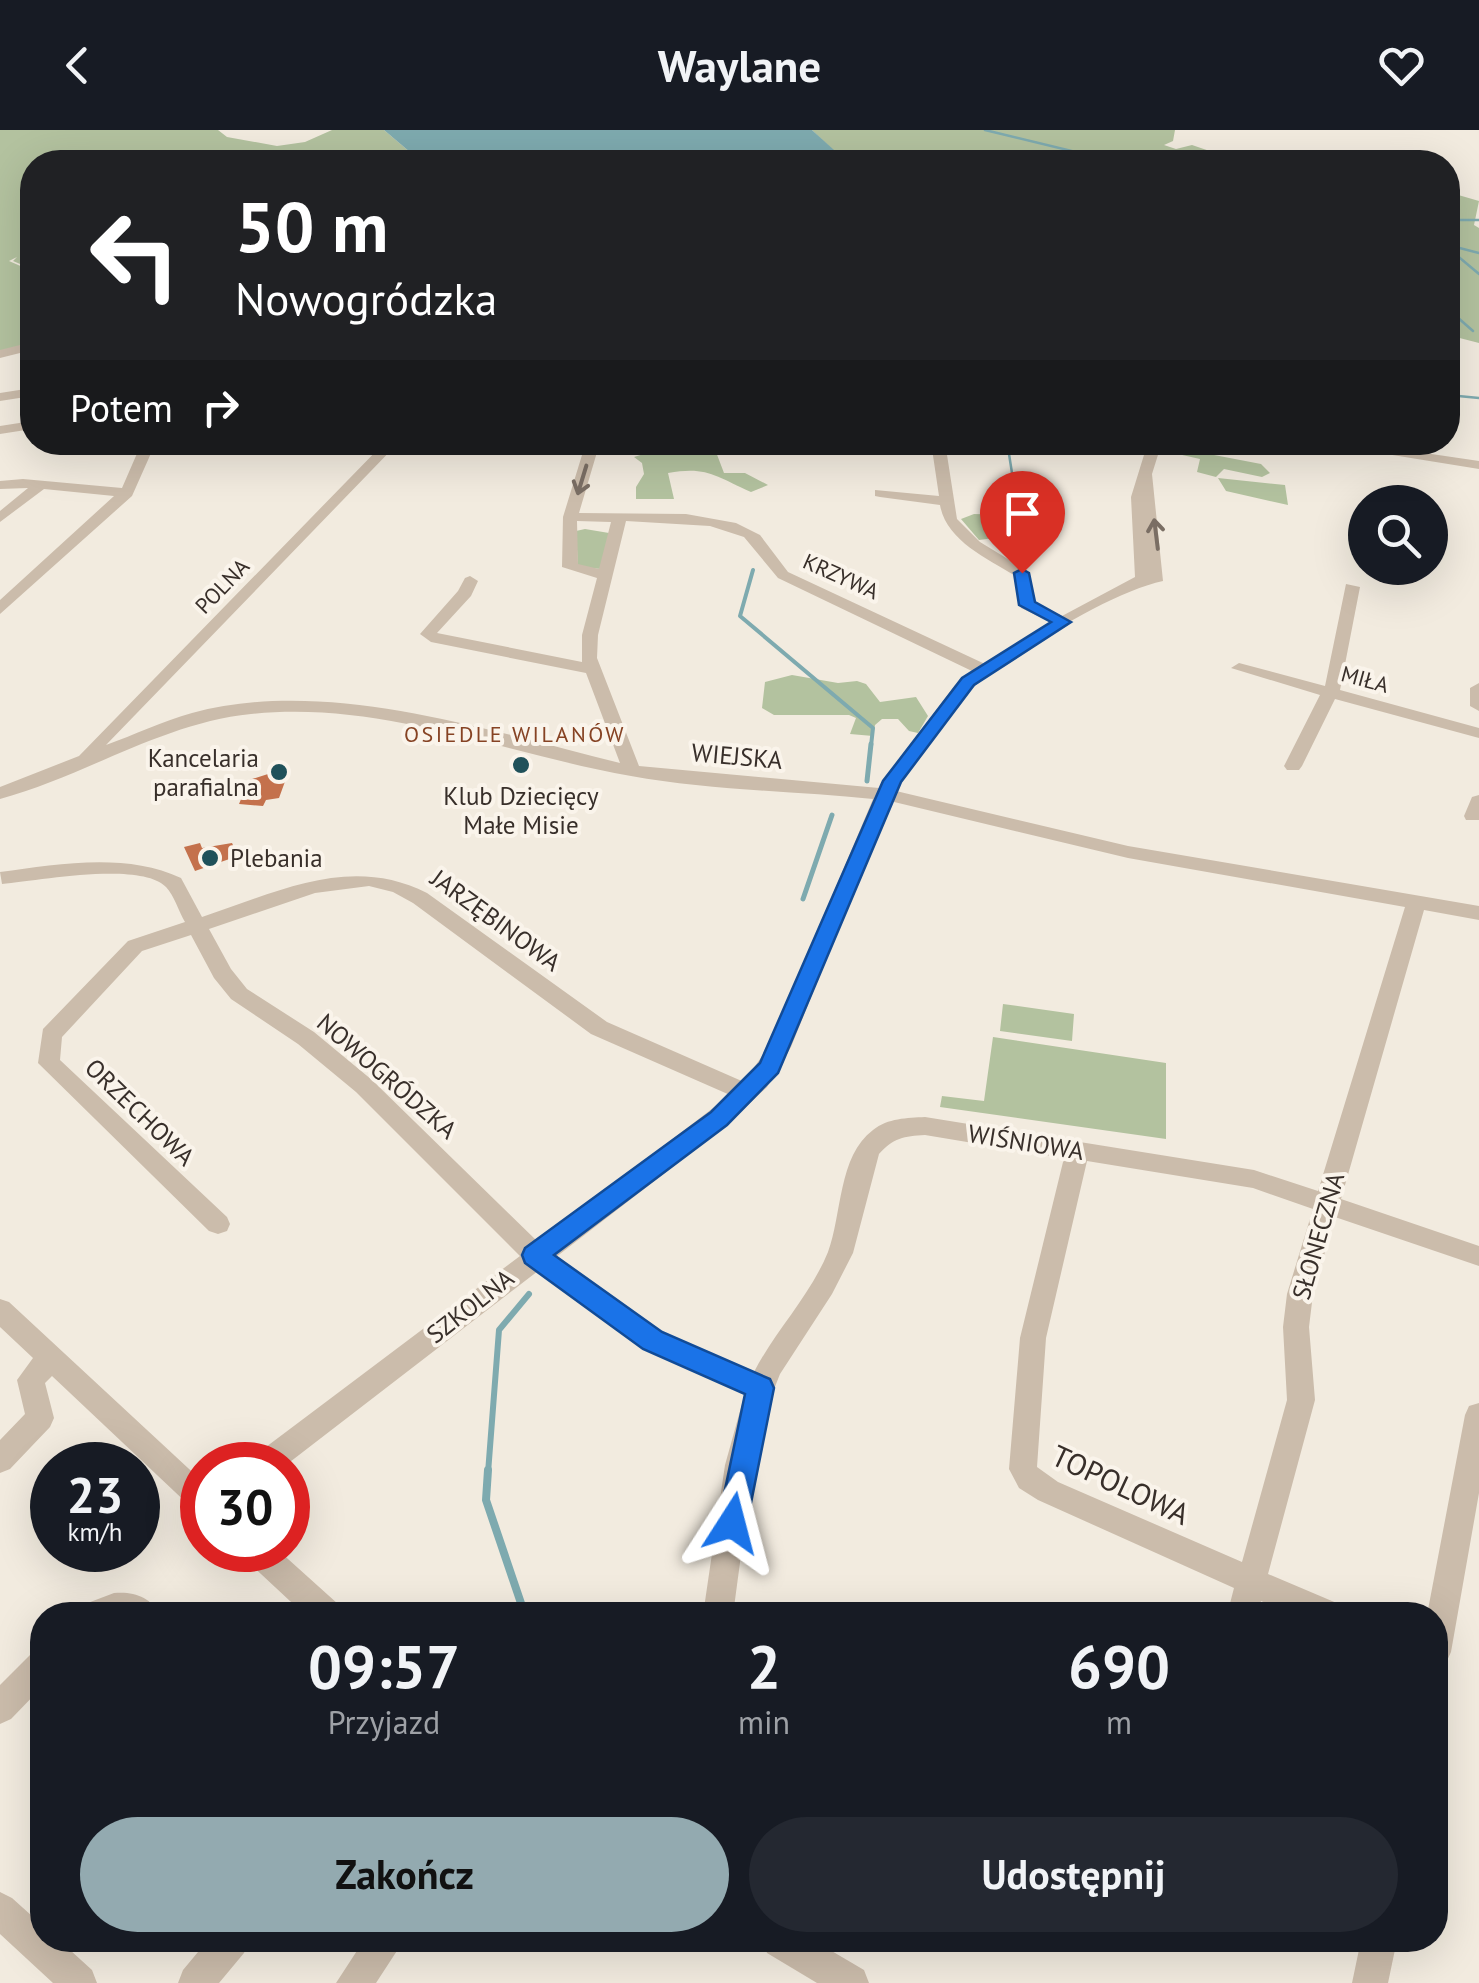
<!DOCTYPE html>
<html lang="pl">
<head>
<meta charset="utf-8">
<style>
	body { margin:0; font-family:"PT Sans",sans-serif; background:#242831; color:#f1f3f6; height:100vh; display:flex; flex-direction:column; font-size:38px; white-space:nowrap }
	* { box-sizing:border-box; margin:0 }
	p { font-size:32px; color:#9ea1a6 }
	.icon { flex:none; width:55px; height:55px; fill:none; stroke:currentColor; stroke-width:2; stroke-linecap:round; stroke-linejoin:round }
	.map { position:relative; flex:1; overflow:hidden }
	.sheet { position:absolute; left:30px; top:1472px; width:1418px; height:350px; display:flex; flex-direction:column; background:#171b24; border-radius:40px; box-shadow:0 10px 40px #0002 }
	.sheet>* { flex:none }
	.top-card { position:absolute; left:20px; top:20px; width:1440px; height:305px; border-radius:40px; box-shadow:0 10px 40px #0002; background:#202124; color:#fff; overflow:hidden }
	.controls { position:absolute; left:1348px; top:355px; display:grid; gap:20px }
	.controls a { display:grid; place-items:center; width:100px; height:100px; border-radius:50%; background:#171b24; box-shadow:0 10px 40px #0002; font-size:50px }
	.speed { position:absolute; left:30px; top:1312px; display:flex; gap:20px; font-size:50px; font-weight:700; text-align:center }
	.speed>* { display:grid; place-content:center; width:130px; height:130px; border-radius:50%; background:#171b24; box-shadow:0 10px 40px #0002; line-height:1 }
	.speed small { font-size:25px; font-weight:400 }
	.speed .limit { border:15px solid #d22; background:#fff; color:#111 }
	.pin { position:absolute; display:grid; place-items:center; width:85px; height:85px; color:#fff; margin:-102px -42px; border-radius:50% 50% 50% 0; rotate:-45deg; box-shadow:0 0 10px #0007 }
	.pin .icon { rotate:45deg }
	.me { position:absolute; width:110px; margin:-55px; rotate:9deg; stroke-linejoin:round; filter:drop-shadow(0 0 8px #0008) }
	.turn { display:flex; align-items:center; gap:35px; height:210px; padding:0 50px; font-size:45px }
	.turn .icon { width:130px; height:130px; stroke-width:2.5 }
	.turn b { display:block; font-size:70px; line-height:85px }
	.then { display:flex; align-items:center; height:95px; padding:0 50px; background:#0003; gap:20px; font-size:38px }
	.eta { display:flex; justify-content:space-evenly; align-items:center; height:170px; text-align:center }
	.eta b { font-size:60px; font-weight:600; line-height:70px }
	.button { display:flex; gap:20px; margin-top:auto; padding:20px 50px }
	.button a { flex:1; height:115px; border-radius:60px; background:#93aab0; color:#111; font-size:40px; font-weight:600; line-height:115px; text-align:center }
	.button a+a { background:#242831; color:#f1f3f6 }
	header { display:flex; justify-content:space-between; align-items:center; height:130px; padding:0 50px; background:#171b24; font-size:45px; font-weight:600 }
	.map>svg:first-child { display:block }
	.green { fill:#b3c29f }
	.water { fill:#7eaaaf }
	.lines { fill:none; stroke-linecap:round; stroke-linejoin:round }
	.stream-far4 { stroke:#7eaaaf; stroke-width:2.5 }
	.stream-far3 { stroke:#7eaaaf; stroke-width:4 }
	.stream-far2 { stroke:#7eaaaf; stroke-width:5 }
	.stream-far1 { stroke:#7eaaaf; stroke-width:6 }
	.stream { stroke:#7eaaaf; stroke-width:8 }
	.building { fill:#c4714c }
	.minor { fill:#cbbcab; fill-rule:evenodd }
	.oneway { stroke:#7a6e64 }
	.route { fill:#1a73e8; stroke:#114b97; stroke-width:2.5 }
	.poi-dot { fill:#20515a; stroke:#faf4eb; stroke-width:4 }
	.labels { text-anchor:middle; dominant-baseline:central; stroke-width:8; stroke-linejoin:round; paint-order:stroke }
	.far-street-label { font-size:22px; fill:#382f2a; stroke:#faf4eb }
	.far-neighbourhood-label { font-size:22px; letter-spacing:2.5px; fill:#864324; stroke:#faf4eb }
	.street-label { font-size:25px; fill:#382f2a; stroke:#faf4eb }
	.poi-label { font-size:25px; fill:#382f2a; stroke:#faf4eb; text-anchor:end }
	.near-street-label { font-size:30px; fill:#382f2a; stroke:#faf4eb }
</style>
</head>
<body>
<header><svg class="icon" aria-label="back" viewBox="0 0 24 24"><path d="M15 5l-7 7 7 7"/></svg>Waylane<svg class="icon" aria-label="heart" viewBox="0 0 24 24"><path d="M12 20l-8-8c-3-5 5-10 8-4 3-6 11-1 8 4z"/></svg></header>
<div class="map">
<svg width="1479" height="1853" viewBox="0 0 1479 1853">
	<rect width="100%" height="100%" fill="#f2ebdf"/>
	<path class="green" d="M 0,0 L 218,0 L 227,7 L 277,16 L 305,12 L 332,0 L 384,0 L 411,23 L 439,32 L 242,32 L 240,28 L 236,32 L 32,32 L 32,119 L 27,122 L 32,122 L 32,139 L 13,131 L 17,127 L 9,131 L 32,141 L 32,213 L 0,222 Z
		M 812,0 L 1175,0 L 1173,11 L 1164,15 L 1176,19 L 1192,15 L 1242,32 L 1028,32 L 1019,26 L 951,23 L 943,32 L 830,32 L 833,20 Z
		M 1448,62 L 1479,71 L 1474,95 L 1479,98 L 1479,213 L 1448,205 Z
		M 645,313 L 720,313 L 716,322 L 724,343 L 745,343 L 768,355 L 751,362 C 715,346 707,336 668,343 L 674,369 L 636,369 L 636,357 L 644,344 L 642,333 L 634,327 L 650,322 L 652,318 Z
		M 1162,315 L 1261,334 L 1270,343 L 1262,347 L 1224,339 L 1216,347 L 1197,342 L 1200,329 L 1160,320 Z
		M 1218,348 L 1285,355 L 1288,375 L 1226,361 Z
		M 974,384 L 1011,385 L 1018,405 L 979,410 L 961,389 Z
		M 585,399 L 609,403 L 601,439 L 578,437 L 576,401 Z
		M 792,545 L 838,553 L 857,551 L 866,554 L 880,572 L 916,567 L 928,586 L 918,603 L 909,601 L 898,589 L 882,589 L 875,595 L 873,606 L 850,604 L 856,588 L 849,585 L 774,585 L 762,578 L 765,552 Z
		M 1003,874 L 1074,884 L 1072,911 L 1000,901 Z
		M 993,907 L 1166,933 L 1166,1009 L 940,977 L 942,966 L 984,971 Z"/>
	<path class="water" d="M 384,0 L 812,0 L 834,20 L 830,32 L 439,32 L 411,23 Z"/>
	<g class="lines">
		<path class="stream-far4" d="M 985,0 L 1117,32
			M 1448,90 L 1479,90
			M 1448,115 L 1479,123
			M 1448,118 L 1479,144
			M 1448,179 L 1473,201
			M 1448,265 L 1479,268
			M 1015,362 L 1009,324 L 1027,312"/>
		<path class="stream-far3" d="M 1015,360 L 1026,432
			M 753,440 L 740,486 L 873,598 L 871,616"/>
		<path class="stream-far2" d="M 867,651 L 871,614
			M 803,769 L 832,685"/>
		<path class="stream-far1" d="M 488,1343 L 499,1200 L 529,1164"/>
		<path class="stream" d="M 488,1340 L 486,1370 L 525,1485"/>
	</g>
	<path class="building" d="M 270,639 L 284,639 L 282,646 L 287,646 L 279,668 L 266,670 L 263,676 L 239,674 L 249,650 L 268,644 Z
		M 200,713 L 202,718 L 232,713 L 238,726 L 195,741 L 184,717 Z"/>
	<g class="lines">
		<path class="minor" d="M 32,212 L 32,220 L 0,228 L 0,220 Z
			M 32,258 L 32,266 L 0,271 L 0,263 Z
			M 32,291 L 32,299 L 0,304 L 0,296 Z
			M 142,312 L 156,312 L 132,366 L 0,484 L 0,470 L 114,366 L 44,359 L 0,392 L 0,381 L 28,358 L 0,359 L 0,351 L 23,349 L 122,358 Z
			M 385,312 L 399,312 L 106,615 C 134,605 163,591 192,583 C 327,546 488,601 620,633 L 586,543 L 431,512 L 420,504 L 458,461 L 465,448 L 470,446 L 478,451 L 471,466 L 437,503 L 582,532 L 582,505 L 597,448 L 562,437 L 563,387 L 586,312 L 600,312 L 579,383 L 686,384 L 736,393 L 760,405 L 788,442 L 985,534 L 1051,492 L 1021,478 L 1014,445 C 986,428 946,410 940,375 L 880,367 L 875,366 L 875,360 L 939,366 L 931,312 L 945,312 L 957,389 L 980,412 L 1026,440 L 1034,472 L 1062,486 L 1135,447 L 1131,367 L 1148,312 L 1162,312 L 1152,344 L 1163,451 C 1110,462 1011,524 969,561 C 944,583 916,633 896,661 L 1128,716 L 1479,776 L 1479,790 L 1424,780 L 1341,1069 L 1479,1116 L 1479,1136 L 1335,1087 L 1313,1164 L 1309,1197 L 1315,1270 L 1268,1444 L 1339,1474 L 1343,1485 L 1293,1485 L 1261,1471 L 1257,1485 L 1227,1485 L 1234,1458 L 1038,1370 L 1019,1358 L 1009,1339 L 1020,1208 L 1064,1028 L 925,1005 C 904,1006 893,1008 879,1024 L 853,1123 L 832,1164 L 780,1244 L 767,1277 L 753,1335 L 733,1485 L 703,1485 L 725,1335 L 745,1263 L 644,1219 L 538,1141 L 286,1335 L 250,1335 L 254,1326 L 520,1126 L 356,962 L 298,914 L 231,869 L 214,848 L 191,805 L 142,821 L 62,907 L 60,930 L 227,1087 L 230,1094 L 227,1101 L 218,1104 L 209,1101 L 38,933 L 43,899 L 128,811 L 185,792 C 179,782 174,765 166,757 C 140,731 37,751 2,754 L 0,742 C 58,734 126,722 181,748 L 202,787 C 278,762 350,724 427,763 L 607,892 L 744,952 L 769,916 L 873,669 C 795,661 706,660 631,646 C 505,624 382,570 251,584 C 162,593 85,646 0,669 L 0,657 L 79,626 ZM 577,391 L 611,392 L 599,439 L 578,434 ZM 626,391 L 710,396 L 744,407 L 778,448 L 974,542 L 955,555 L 879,658 L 639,636 L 597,528 L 598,505 ZM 890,671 L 1128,728 L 1405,777 L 1318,1061 L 1254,1040 L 925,987 C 907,988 888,988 873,1000 C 838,1026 842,1085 828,1122 C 810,1166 775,1201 754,1242 L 662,1203 L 556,1127 L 727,995 L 767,957 L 791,917 ZM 369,756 L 393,762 L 413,773 L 591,904 L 730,965 L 538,1112 L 372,950 L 314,902 L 247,859 L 231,839 L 209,799 L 315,763 ZM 1087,1031 L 1253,1058 L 1313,1079 L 1287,1164 L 1283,1197 L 1287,1270 L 1242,1432 L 1058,1352 L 1037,1337 L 1046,1208 Z
			M 1312,312 L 1350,312 L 1479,331 L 1479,339 Z
			M 1346,454 L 1360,457 L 1340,560 L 1479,598 L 1479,608 L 1335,569 L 1302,636 L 1299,640 L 1287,640 L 1284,636 L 1320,565 L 1231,538 L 1239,533 L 1325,556 Z
			M 1479,553 L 1479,581 L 1470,576 L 1470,558 Z
			M 1479,665 L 1479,690 L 1466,690 L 1464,686 L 1472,667 Z
			M 0,1169 L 9,1172 L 202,1351 L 202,1382 L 192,1378 L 52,1246 L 45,1253 L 54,1288 L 50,1297 L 10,1339 L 0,1343 L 0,1310 L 25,1284 L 17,1250 L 33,1228 L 0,1197 Z
			M 1479,1273 L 1479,1363 L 1451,1522 L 1446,1533 L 1435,1538 L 1435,1485 L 1427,1485 L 1465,1285 L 1469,1276 Z
			M 242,1420 L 278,1420 L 338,1474 L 342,1485 L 305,1485 L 246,1430 Z
			M 114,1463 C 133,1461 152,1467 159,1485 L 81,1485 L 85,1474 Z
			M 42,1519 L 42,1557 L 11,1589 L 0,1594 L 0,1555 L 31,1524 Z
			M 0,1762 L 12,1768 L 42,1795 L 42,1810 L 59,1810 L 92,1840 L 97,1853 L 53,1853 L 0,1804 Z
			M 208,1810 L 249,1810 L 244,1823 L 219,1853 L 178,1853 L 183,1840 Z
			M 364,1810 L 404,1810 L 376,1853 L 336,1853 Z
			M 762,1810 L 813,1810 L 864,1840 L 869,1853 L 817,1853 L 767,1823 Z
			M 1361,1810 L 1397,1810 L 1388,1853 L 1352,1853 Z"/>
	</g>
	<defs><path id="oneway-shaft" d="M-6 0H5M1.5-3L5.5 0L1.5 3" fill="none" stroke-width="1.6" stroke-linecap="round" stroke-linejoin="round" transform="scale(2.5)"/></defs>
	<g class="oneway">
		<use href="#oneway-shaft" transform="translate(582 350) rotate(107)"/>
		<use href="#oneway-shaft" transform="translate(1156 404) rotate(-97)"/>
	</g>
	<path class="route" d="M 1022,439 L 1029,443 L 1035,472 L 1071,492 L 974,555 L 901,652 L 778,943 L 727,995 L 554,1125 L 662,1202 L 770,1249 L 774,1258 L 747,1393 L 743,1403 L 732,1407 L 722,1403 L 718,1393 L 745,1264 L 643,1219 L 525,1133 L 522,1125 L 525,1118 L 711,982 L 760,933 L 883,651 L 962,548 L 1051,492 L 1019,475 L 1014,443 Z"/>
	<g class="poi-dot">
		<circle cx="521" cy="635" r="10"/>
		<circle cx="279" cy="642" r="10"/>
		<circle cx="210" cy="728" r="10"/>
	</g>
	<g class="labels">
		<g class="far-street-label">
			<text transform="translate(841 446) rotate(24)">KRZYWA</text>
			<text transform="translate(222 456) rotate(-46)">POLNA</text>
			<text transform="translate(1365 549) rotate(15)">MIŁA</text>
		</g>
		<g class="far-neighbourhood-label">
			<text x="515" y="604">OSIEDLE WILANÓW</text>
		</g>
		<g class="street-label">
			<text transform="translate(737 626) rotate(5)">WIEJSKA</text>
			<text transform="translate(496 790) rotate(36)">JARZĘBINOWA</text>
			<text transform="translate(387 946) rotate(41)">NOWOGRÓDZKA</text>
			<text transform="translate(140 982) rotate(44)">ORZECHOWA</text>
			<text transform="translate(1026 1012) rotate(9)">WIŚNIOWA</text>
			<text transform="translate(1318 1106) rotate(-74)">SŁONECZNA</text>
			<text transform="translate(470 1176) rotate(-38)">SZKOLNA</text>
		</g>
		<g class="poi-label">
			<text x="259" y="628">Kancelaria<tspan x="259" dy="29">parafialna</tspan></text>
			<text x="521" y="666" text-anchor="middle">Klub Dziecięcy<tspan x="521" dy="29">Małe Misie</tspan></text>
			<text x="230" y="728" text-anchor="start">Plebania</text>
		</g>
		<g class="near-street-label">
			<text transform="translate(1121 1354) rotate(25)">TOPOLOWA</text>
		</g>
	</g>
</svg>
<div class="controls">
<a><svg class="icon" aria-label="search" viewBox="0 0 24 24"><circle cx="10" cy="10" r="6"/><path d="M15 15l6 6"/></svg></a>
</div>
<div class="speed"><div>23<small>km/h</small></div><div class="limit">30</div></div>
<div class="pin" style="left:1022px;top:443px;background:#d93025"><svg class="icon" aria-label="arrive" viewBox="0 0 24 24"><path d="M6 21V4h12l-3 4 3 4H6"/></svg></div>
<svg class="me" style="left:732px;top:1393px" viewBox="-20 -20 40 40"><path d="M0-17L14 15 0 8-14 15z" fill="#1a73e8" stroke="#fff" stroke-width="4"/></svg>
<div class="top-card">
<div class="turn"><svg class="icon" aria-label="left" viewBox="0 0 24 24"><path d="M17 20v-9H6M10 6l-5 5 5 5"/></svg><div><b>50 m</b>Nowogródzka</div></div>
<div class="then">Potem<svg class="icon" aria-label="right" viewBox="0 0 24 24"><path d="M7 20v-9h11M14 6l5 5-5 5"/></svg></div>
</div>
<section class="sheet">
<div class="eta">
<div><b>09:57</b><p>Przyjazd</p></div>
<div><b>2</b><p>min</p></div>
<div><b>690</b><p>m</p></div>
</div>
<div class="button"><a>Zakończ</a><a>Udostępnij</a></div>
</section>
</div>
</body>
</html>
